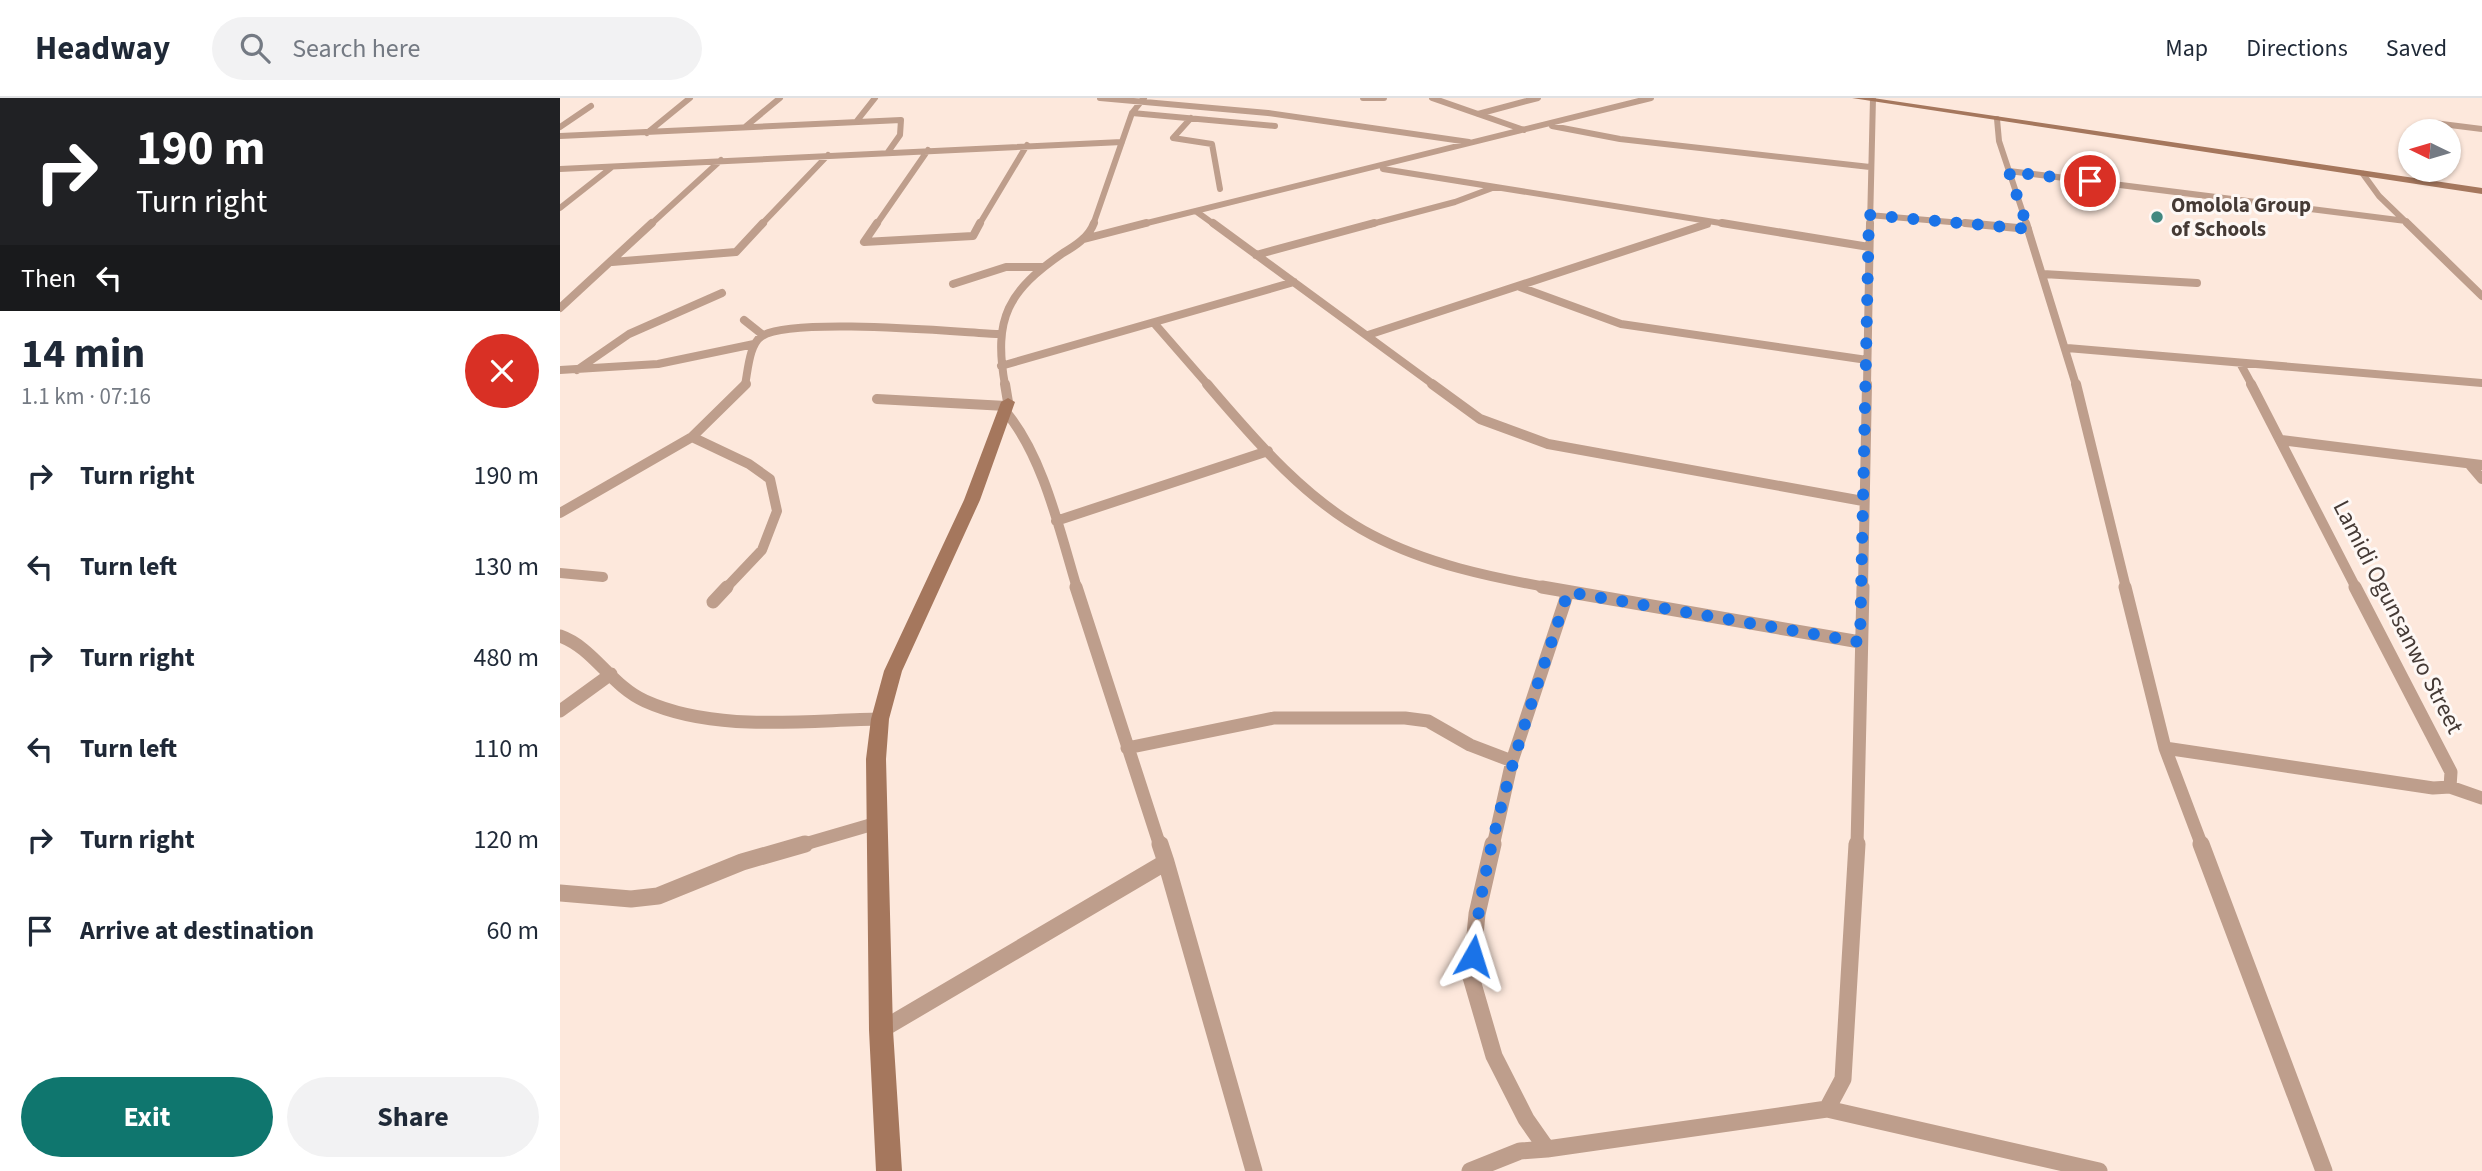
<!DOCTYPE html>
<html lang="en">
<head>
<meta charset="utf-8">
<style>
	body { margin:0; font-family:"Source Sans 3",sans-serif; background:#f2f2f3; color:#1f2937; height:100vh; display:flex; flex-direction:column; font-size:26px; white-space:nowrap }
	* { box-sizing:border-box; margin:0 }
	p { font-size:23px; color:#747a83 }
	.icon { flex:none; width:38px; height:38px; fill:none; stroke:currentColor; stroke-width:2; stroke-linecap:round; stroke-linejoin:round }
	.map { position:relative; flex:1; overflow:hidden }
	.details { display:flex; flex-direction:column; background:#fff; width:560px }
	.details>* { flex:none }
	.banner { background:#202124; color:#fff; overflow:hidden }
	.needle { width:46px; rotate:275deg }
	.buttons { position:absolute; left:1838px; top:21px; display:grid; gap:14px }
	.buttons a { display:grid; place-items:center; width:63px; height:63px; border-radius:50%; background:#fff; box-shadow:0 2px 5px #0004; font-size:35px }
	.pin { position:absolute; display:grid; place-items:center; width:60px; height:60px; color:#fff; margin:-30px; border:4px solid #fff; border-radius:50%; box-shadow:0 2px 7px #0007 }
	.me { position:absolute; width:77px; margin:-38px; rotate:6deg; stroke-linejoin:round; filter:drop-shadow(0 0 5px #0008) }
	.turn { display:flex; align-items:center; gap:24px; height:147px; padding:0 21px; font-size:32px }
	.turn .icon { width:91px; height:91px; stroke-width:2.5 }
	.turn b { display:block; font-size:49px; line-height:60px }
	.then { display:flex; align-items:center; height:66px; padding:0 21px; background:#0003; gap:14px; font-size:26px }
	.round { display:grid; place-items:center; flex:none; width:74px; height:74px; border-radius:37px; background:#f2f2f3 }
	.head { display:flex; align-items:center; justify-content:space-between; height:119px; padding:0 21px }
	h1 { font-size:42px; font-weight:700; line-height:52px }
	.cta { display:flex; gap:14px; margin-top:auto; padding:14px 21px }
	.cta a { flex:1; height:80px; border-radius:42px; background:#0f766e; color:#fff; font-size:28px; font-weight:700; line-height:80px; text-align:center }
	.cta a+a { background:#f2f2f3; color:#1f2937 }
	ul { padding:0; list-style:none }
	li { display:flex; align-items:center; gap:21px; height:91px; padding:0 21px }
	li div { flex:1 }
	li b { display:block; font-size:26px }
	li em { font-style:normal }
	header { display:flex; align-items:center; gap:42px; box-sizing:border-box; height:98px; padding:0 35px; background:#fff; border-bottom:2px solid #e0e1e3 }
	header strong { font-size:33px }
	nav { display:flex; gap:38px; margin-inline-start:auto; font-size:24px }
	.search { width:490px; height:63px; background:#f2f2f3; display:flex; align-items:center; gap:18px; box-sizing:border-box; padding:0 24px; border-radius:38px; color:#747a83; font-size:26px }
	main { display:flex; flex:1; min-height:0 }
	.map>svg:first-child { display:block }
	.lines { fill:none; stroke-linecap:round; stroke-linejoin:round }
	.street-far4 { stroke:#be9e8c; stroke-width:6 }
	.street-far3 { stroke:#be9e8c; stroke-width:8 }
	.street-far2 { stroke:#be9e8c; stroke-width:10 }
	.street-far1 { stroke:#be9e8c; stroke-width:13 }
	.street { stroke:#be9e8c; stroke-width:17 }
	.secondary { fill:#a5775d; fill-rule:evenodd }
	.route { stroke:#1a73e8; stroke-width:12; stroke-dasharray:0 21.6 }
	.poi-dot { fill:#428880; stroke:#fef8f5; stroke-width:2.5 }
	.labels { text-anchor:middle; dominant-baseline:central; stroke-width:6; stroke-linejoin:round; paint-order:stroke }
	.far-poi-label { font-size:21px; font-weight:bold; fill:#453a35; stroke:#fef8f5; text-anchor:start }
	.street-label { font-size:24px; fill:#453a35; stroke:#fef8f5 }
</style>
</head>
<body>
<header>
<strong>Headway</strong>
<div class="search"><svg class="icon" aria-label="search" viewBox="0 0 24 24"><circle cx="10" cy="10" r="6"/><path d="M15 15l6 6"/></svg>Search here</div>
<nav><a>Map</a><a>Directions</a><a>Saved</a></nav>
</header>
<main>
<section class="details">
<div class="banner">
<div class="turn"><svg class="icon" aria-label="right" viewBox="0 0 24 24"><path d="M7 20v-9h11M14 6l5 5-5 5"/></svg><div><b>190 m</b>Turn right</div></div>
<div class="then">Then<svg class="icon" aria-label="left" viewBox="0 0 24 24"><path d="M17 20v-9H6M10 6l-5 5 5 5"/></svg></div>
</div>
<div class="head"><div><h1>14 min</h1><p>1.1 km · 07:16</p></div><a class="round" style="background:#d93025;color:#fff"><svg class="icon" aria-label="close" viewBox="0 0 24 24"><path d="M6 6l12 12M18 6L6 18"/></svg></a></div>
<ul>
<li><svg class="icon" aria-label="right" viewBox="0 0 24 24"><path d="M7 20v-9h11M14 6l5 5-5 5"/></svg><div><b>Turn right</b></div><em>190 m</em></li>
<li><svg class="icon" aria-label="left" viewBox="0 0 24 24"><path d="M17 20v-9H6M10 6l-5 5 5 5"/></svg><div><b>Turn left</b></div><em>130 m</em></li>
<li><svg class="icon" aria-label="right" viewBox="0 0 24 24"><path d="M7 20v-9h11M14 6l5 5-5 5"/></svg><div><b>Turn right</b></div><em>480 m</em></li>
<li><svg class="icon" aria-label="left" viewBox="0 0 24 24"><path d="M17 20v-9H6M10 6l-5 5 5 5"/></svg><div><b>Turn left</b></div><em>110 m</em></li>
<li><svg class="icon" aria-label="right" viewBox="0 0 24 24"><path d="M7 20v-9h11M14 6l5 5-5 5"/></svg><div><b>Turn right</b></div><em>120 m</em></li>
<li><svg class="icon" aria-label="arrive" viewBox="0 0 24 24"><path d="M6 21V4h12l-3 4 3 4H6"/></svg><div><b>Arrive at destination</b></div><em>60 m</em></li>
</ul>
<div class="cta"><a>Exit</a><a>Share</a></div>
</section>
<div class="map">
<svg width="1922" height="1073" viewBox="0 0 1922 1073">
	<rect width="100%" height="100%" fill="#fde8dc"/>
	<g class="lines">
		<path class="street-far4" d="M 540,0 L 708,15 L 909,44
			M 803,0 L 824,0
			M 872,0 L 964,32
			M 572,15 L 715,28
			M 918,16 L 978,0
			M 631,20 L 613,40 L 652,46 L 660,91
			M 1437,21 L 1439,43 L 1467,127
			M 296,24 L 315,0
			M 1874,25 L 1922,31
			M 992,28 L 1060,41 L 1310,69
			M 0,29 L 31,8
			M 185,29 L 220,0
			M 87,35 L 130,0
			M 0,38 L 341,22 L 340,37 L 328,54
			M 0,71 L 562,44
			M 823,71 L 1173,127
			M 1449,73 L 1846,123
			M 1803,76 L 1819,98 L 1849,127
			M 0,110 L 52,69
			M 637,114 L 655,127
			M 1309,117 L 1425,127
			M 90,127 L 161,62
			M 201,127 L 268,57
			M 316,127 L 368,52
			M 419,127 L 467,47
			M 533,127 L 572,15 L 584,0
			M 579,127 L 1091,0
			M 808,127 L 895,104 L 935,89
			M 1143,127 L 1147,126
			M 1310,127 L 1313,0"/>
		<path class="street-far3" d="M 317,125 L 304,144 L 413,138 L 420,125
			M 653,125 L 874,287
			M 1162,125 L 1309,149
			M 1405,125 L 1468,131
			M 1466,125 L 1516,287
			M 1847,125 L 1922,198
			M 524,141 L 586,125
			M 696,157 L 814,125
			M 52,164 L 176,154 L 203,125
			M 1483,176 L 1637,185
			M 393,186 L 446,169 L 482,169
			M 960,189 L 1061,226 L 1307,262
			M 0,210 L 92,125
			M 184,222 L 203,237
			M 594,225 L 648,287
			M 808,237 L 1147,126
			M 1507,250 L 1922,285
			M 1680,265 L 1692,287
			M 441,268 L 734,184
			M 0,272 L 98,266 L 194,246
			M 17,272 L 69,236 L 162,195
			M 185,287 C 188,273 189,246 202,238 C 232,219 396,234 438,236
			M 445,287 C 433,220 448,193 503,155 C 515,148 529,139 534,125
			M 1307,287 L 1310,125"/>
		<path class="street-far2" d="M 445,286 L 448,304
			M 647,286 C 694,341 746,403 812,437 C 867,466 930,479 991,490
			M 872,286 L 920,321 L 988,346 L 1303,403
			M 1516,286 L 1566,490
			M 1691,286 L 1796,490
			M 317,301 L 446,308
			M 445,313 C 483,357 500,434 517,490
			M 132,339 L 189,366 L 210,381 L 217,413 L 202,452 L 166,490
			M 1721,342 L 1922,367
			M 1910,367 L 1922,381
			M 0,415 L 132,339 L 186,286
			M 496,423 L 708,353
			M 0,475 L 43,479
			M 1303,490 L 1307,286"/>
		<path class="street-far1" d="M 516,489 L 600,748
			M 982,489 L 1300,544
			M 1565,489 L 1605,650 L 1642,748
			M 1795,489 L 1891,674 L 1890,689
			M 153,504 L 167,489
			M 0,538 C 34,550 51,588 85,603 C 156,635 245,622 320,621
			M 0,613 L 51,576
			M 567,650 L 714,620 L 845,620 L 868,623 L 910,647 L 952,663
			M 1605,650 L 1873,690 L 1890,689 L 1922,700
			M 238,748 L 317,725
			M 933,748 L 952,663 L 1008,494
			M 1297,748 L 1303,489"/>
		<path class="street" d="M 1641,746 L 1764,1073
			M 606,764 L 694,1073
			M 0,795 L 71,801 L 98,798 L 182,764 L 245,746
			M 321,932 L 606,764 L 600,746
			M 1267,1011 L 1539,1073
			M 987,1051 L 1267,1011 L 1283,981 L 1297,746
			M 910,1073 L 960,1053 L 987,1051 L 966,1021 L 934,958 L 911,879 L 917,816 L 933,746"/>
		<path class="secondary" d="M 1292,0 L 1313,0 L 1922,90 L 1922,96 Z
			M 448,300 L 455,304 L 420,402 L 342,573 L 329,621 L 326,661 L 333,932 L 342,1073 L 316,1073 L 309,932 L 306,661 L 311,621 L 324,573 L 404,402 L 441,304 Z"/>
	</g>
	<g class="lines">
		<path class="route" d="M 913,858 C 926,732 969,613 1008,494 L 1300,544 L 1309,117 L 1468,131 L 1449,74 L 1530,83"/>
	</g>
	<circle class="poi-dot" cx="1597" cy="119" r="7"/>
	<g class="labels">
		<g class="far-poi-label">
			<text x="1611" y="107">Omolola Group<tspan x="1611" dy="24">of Schools</tspan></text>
		</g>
		<g class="street-label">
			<text transform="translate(1838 519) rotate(63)">Lamidi Ogunsanwo Street</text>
		</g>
	</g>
</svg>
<div class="buttons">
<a><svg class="needle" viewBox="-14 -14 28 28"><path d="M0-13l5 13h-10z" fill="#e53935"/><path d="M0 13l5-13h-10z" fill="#747a83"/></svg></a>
</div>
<div class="pin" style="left:1530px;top:83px;background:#d93025"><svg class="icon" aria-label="arrive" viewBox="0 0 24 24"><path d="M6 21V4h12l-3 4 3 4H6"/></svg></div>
<svg class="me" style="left:913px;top:858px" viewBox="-20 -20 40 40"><path d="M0-17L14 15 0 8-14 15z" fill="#1a73e8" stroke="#fff" stroke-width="4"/></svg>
</div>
</main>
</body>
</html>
